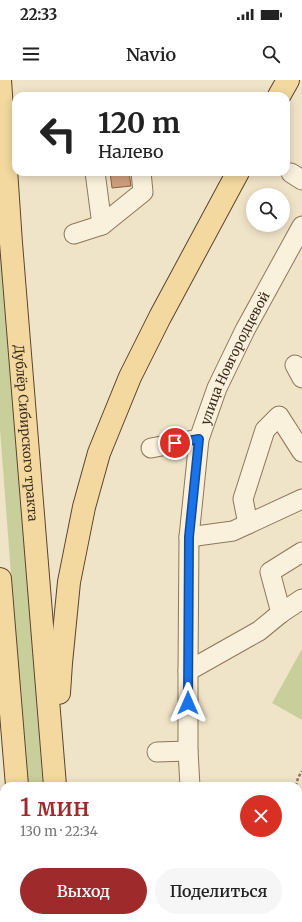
<!DOCTYPE html>
<html lang="ru">
<head>
<meta charset="utf-8">
<style>
	body { margin:0; font-family:Merriweather,serif; background:#f6f6f6; color:#222; height:100vh; display:flex; flex-direction:column; font-size:15px; white-space:nowrap }
	* { box-sizing:border-box; margin:0 }
	p { font-size:13px; color:#767676 }
	.icon { flex:none; width:22px; height:22px; fill:none; stroke:currentColor; stroke-width:2; stroke-linecap:round; stroke-linejoin:round }
	.map { position:relative; flex:1; overflow:hidden }
	.panel { position:absolute; left:0px; top:702px; width:302px; height:140px; display:flex; flex-direction:column; background:#fff; border-radius:12px 12px 0 0; box-shadow:0 2px 10px #0003 }
	.panel>* { flex:none }
	.top-card { position:absolute; left:12px; top:12px; width:278px; height:84px; border-radius:12px; box-shadow:0 2px 10px #0003; background:#fff; color:#222; overflow:hidden }
	.buttons { position:absolute; left:246px; top:108px; display:grid; gap:8px }
	.buttons a { display:grid; place-items:center; width:44px; height:44px; border-radius:50%; background:#fff; box-shadow:0 2px 10px #0003; font-size:20px }
	.pin { position:absolute; display:grid; place-items:center; width:34px; height:34px; color:#fff; margin:-17px; border:2px solid #fff; border-radius:50%; box-shadow:0 1px 4px #0007 }
	.me { position:absolute; width:44px; margin:-22px; rotate:0deg; stroke-linejoin:round; filter:drop-shadow(0 0 3px #0008) }
	.turn { display:flex; align-items:center; gap:14px; height:84px; padding:0 20px; font-size:18px }
	.turn .icon { width:52px; height:52px; stroke-width:2.5 }
	.turn b { display:block; font-size:28px; line-height:34px }
	.round { display:grid; place-items:center; flex:none; width:42px; height:42px; border-radius:21px; background:#f6f6f6 }
	.headline { display:flex; align-items:center; justify-content:space-between; height:68px; padding:0 20px }
	h1 { font-size:24px; font-weight:600; line-height:30px; color:#9e2a2b }
	.button { display:flex; gap:8px; margin-top:auto; padding:8px 20px }
	.button a { flex:1; height:46px; border-radius:24px; background:#9e2a2b; color:#fff; font-size:16px; font-weight:600; line-height:46px; text-align:center }
	.button a+a { background:#f6f6f6; color:#222 }
	.status { display:flex; justify-content:space-between; align-items:center; height:28px; padding:0 20px; background:#fff; direction:ltr }
	.status svg { height:11px; fill:currentColor }
	header { display:flex; justify-content:space-between; align-items:center; height:52px; padding:0 20px; background:#fff; font-size:18px; font-weight:600 }
	.map>svg:first-child { display:block }
	.green { fill:#c9cf9b }
	.building { fill:#cf9f7d; stroke:#8d5f41 }
	.lines { fill:none; stroke-linecap:round; stroke-linejoin:round }
	.minor-casing { stroke:#8d765c; stroke-width:21 }
	.major-casing { stroke:#5b4430; stroke-width:24 }
	.path { stroke:#8d765c; stroke-width:2.5; stroke-dasharray:3 2; stroke-linecap:butt }
	.minor { stroke:#faf1dc; stroke-width:19 }
	.major { stroke:#f3d9a0; stroke-width:22 }
	.route-casing { stroke:#114b97; stroke-width:10 }
	.route { stroke:#1a73e8; stroke-width:7 }
	.labels { text-anchor:middle; dominant-baseline:central; stroke-width:3.5; stroke-linejoin:round; paint-order:stroke }
	.street-label { font-size:13px; fill:#3d2e20; stroke:#f7eed8 }
</style>
</head>
<body>
<div class="status"><b>22:33</b><svg viewBox="0 0 49 12"><path d="M0 12V9h3v3zM5 12V6h3v6zM10 12V3h3v9zM15 12V0h3v12zM26 1h20v11H26zM47 4h2v5h-2z"/></svg></div>
<header><svg class="icon" aria-label="menu" viewBox="0 0 24 24"><path d="M4 6h16M4 12h16M4 18h16"/></svg>Navio<svg class="icon" aria-label="search" viewBox="0 0 24 24"><circle cx="10" cy="10" r="6"/><path d="M15 15l6 6"/></svg></header>
<div class="map">
<svg width="302" height="842" viewBox="0 0 302 842">
	<rect width="100%" height="100%" fill="#f0e4c8"/>
	<path class="green" d="M 0,138 L 43,706 L 27,706 L 0,349 Z
		M 302,569 L 302,640 L 272,623 Z
		M 298,741 L 302,748 L 302,785 L 298,788 Z"/>
	<path class="building" d="M 110,92 L 129,92 L 131,106 L 112,108 Z"/>
	<g class="lines">
		<g class="minor-casing">
			<g id="minor">
				<path d="M 95,92 L 102,145"/>
				<path d="M 291,93 L 302,100"/>
				<path d="M 74,154 L 102,145 L 143,112 L 141,92"/>
				<path d="M 295,285 L 302,298"/>
				<path d="M 151,368 L 199,359"/>
				<path d="M 248,444 L 243,419 L 265,350 L 279,336 L 302,372"/>
				<path d="M 189,457 L 233,451 L 302,419"/>
				<path d="M 281,533 L 270,492 L 302,472"/>
				<path d="M 188,591 L 259,551 L 281,533 L 302,519"/>
				<path d="M 157,672 L 188,671"/>
				<path id="s1" d="M 190,706 L 188,671 L 188,591 L 189,457 L 199,359 L 217,308 L 245,250 L 302,146"/>
				<path d="M 195,838 L 195,842"/>
				<path d="M 285,842 L 295,838"/>
			</g>
		</g>
		<g class="major-casing">
			<g id="major">
				<path id="s2" d="M 0,0 L 11,163 L 55,706"/>
				<path d="M 279,16 L 288,0"/>
				<path d="M 0,499 L 17,706"/>
				<path d="M 59,613 L 61,583 L 69,502 L 84,427 L 99,373 L 130,297 L 160,237 L 238,92"/>
				<path d="M 27,838 L 27,842"/>
				<path d="M 67,838 L 68,842"/>
			</g>
		</g>
		<path class="path" d="M 296,706 L 298,698 L 302,691
			M 298,710 L 302,716"/>
		<use href="#minor" class="minor"/>
		<use href="#major" class="major"/>
	</g>
	<g class="lines">
		<g class="route-casing">
			<path id="route" d="M 175,363 L 199,359 L 189,457 L 188,623"/>
		</g>
		<use href="#route" class="route"/>
	</g>
	<g class="labels">
		<g class="street-label">
			<text stroke="none"><textPath href="#s1" startOffset="436">улица Новгородцевой</textPath></text>
			<text stroke="none"><textPath href="#s2" startOffset="354">Дублёр Сибирского тракта</textPath></text>
		</g>
	</g>
</svg>
<div class="buttons">
<a><svg class="icon" aria-label="search" viewBox="0 0 24 24"><circle cx="10" cy="10" r="6"/><path d="M15 15l6 6"/></svg></a>
</div>
<div class="pin" style="left:175px;top:363px;background:#d93025"><svg class="icon" aria-label="arrive" viewBox="0 0 24 24"><path d="M6 21V4h12l-3 4 3 4H6"/></svg></div>
<svg class="me" style="left:188px;top:623px" viewBox="-20 -20 40 40"><path d="M0-17L14 15 0 8-14 15z" fill="#1a73e8" stroke="#fff" stroke-width="4"/></svg>
<div class="top-card">
<div class="turn"><svg class="icon" aria-label="left" viewBox="0 0 24 24"><path d="M17 20v-9H6M10 6l-5 5 5 5"/></svg><div><b>120 m</b>Налево</div></div>
</div>
<section class="panel">
<div class="headline"><div><h1>1 мин</h1><p>130 m · 22:34</p></div><a class="round" style="background:#d93025;color:#fff"><svg class="icon" aria-label="close" viewBox="0 0 24 24"><path d="M6 6l12 12M18 6L6 18"/></svg></a></div>
<div class="button"><a>Выход</a><a>Поделиться</a></div>
</section>
</div>
</body>
</html>
